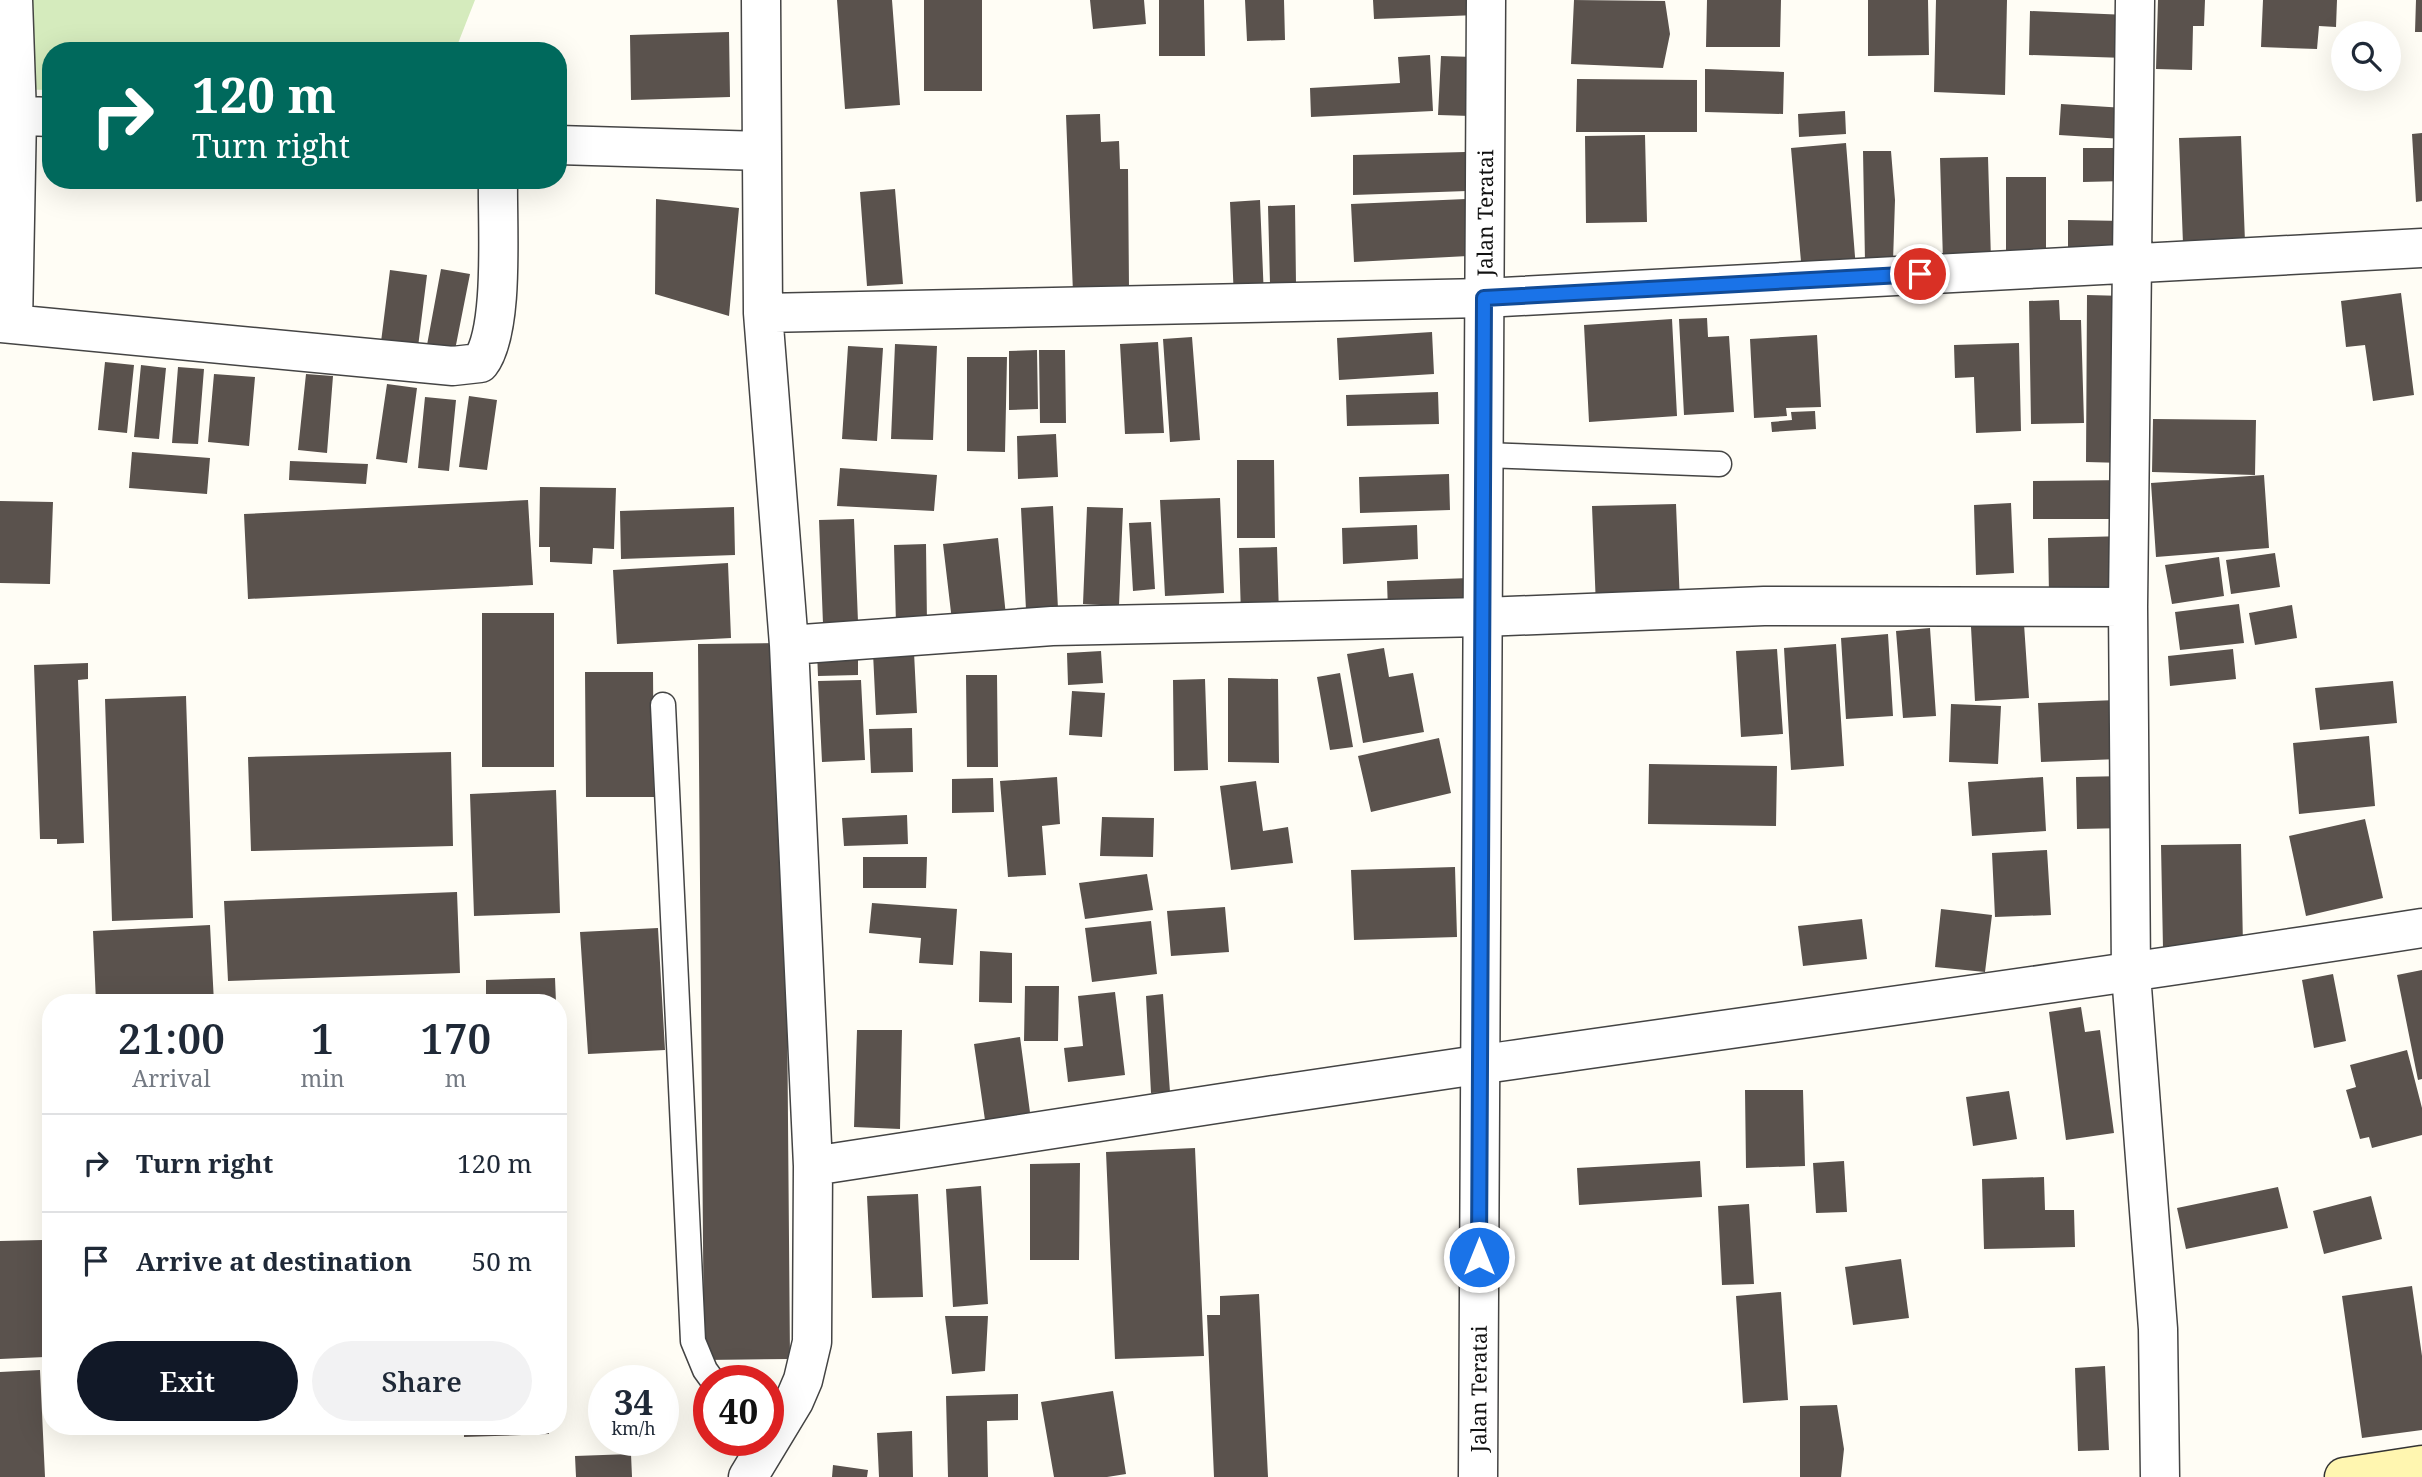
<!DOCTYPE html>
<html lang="en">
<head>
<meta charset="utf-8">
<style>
	body { margin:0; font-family:"Noto Serif",serif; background:#f2f2f3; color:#1f2937; height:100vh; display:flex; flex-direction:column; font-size:26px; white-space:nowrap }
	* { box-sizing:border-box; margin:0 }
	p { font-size:23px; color:#747a83 }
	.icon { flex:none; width:38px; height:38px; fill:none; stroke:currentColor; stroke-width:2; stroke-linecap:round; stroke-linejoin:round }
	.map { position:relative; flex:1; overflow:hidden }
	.drawer { position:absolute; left:42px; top:994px; width:525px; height:441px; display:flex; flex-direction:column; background:#fff; border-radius:28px; box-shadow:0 7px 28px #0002 }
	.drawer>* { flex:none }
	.banner { position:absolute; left:42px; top:42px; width:525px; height:147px; border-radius:28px; box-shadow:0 7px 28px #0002; background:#00695c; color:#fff; overflow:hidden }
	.controls { position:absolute; left:2331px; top:21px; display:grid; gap:14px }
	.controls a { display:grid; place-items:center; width:70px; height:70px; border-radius:50%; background:#fff; box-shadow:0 7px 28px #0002; font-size:35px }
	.speed { position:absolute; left:588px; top:1365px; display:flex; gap:14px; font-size:35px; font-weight:700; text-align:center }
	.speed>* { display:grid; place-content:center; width:91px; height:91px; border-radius:50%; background:#fff; box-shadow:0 7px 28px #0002; line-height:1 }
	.speed small { font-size:18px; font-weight:400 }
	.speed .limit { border:10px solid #d22; background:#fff; color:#111 }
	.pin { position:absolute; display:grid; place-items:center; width:60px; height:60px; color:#fff; margin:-30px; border:4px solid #fff; border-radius:50%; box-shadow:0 2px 7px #0007 }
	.me { position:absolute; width:77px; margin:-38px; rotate:0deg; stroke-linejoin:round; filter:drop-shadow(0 0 5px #0008) }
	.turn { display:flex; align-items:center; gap:24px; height:147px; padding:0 35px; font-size:32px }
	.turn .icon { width:91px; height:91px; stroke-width:2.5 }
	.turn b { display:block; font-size:49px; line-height:60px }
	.eta { display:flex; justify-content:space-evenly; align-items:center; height:119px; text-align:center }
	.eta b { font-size:42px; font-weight:600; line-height:49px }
	.action { display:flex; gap:14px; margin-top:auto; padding:14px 35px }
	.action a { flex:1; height:80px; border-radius:42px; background:#111827; color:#fff; font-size:28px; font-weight:600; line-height:80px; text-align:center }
	.action a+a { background:#f2f2f3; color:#1f2937 }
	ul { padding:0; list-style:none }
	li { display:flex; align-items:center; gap:21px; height:98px; padding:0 35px; border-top:2px solid #e0e1e3 }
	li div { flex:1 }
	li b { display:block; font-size:26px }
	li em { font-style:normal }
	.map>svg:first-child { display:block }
	.green { fill:#d5ebbd }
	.building { fill:#5a524d }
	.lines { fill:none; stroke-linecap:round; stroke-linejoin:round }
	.service-casing { stroke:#444; stroke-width:27 }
	.minor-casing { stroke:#444; stroke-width:41 }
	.tertiary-casing { stroke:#444; stroke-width:41 }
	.secondary-casing { stroke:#333; stroke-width:41 }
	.service { stroke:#fff; stroke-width:24 }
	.minor { stroke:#fff; stroke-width:38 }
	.tertiary { stroke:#fff; stroke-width:38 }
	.secondary { stroke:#fff6b0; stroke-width:38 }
	.route-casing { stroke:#114b97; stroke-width:18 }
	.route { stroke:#1a73e8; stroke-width:12 }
	.labels { text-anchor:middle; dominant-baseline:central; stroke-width:7; stroke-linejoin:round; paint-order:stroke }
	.street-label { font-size:21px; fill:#111; stroke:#fff }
</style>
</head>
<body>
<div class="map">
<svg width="2422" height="1477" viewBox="0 0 2422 1477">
	<rect width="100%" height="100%" fill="#fffdf5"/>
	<path class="green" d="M 0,0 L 475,0 L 455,51 L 51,51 L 51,90 L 0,89 Z"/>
	<path class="building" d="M 837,0 L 892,0 L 900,105 L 845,109 Z
		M 924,0 L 982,0 L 982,91 L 924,91 Z
		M 1090,0 L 1144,0 L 1146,24 L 1093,29 Z
		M 1159,0 L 1204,0 L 1205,56 L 1159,56 Z
		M 1245,0 L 1284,0 L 1285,40 L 1247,41 Z
		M 1373,0 L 1476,0 L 1477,15 L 1374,19 Z
		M 1574,0 L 1665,1 L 1670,34 L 1663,68 L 1571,64 Z
		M 1707,0 L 1781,0 L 1780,47 L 1706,47 Z
		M 1868,0 L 1928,0 L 1929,55 L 1868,56 Z
		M 1936,0 L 2007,0 L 2005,95 L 1934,92 Z
		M 2158,0 L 2205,0 L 2204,26 L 2193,26 L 2192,70 L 2156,69 Z
		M 2263,0 L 2337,0 L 2336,27 L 2319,26 L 2317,49 L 2261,47 Z
		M 2416,0 L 2422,0 L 2422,32 L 2415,32 Z
		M 2030,11 L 2128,15 L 2126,58 L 2029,55 Z
		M 729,32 L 730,97 L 631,100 L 630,35 Z
		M 1430,55 L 1433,111 L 1311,117 L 1310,88 L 1400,83 L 1398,57 Z
		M 1441,56 L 1474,57 L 1471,116 L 1438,115 Z
		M 1705,69 L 1784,72 L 1783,114 L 1705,112 Z
		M 1577,79 L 1697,80 L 1697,132 L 1576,132 Z
		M 2061,104 L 2125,108 L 2123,139 L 2059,135 Z
		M 1845,111 L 1846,134 L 1799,137 L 1798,114 Z
		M 1100,114 L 1101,142 L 1119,141 L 1120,169 L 1128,169 L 1129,288 L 1073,293 L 1066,115 Z
		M 2422,133 L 2422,201 L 2416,202 L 2412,134 Z
		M 1645,135 L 1647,222 L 1586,223 L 1585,136 Z
		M 2241,136 L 2245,242 L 2183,244 L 2179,138 Z
		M 1846,143 L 1856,269 L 1802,273 L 1791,148 Z
		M 2083,148 L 2124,148 L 2125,181 L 2083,182 Z
		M 1863,151 L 1891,151 L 1895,200 L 1893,262 L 1865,262 Z
		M 1465,152 L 1467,191 L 1353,195 L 1353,155 Z
		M 1988,157 L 1991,260 L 1943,261 L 1940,158 Z
		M 2006,177 L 2046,177 L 2046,262 L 2006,262 Z
		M 895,189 L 903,284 L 867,286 L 860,192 Z
		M 656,199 L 739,208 L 729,316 L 655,294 Z
		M 1466,199 L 1468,256 L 1354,262 L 1351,204 Z
		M 1260,200 L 1264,298 L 1234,300 L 1230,202 Z
		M 1295,205 L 1296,284 L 1270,284 L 1268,206 Z
		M 2068,220 L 2124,221 L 2124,258 L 2068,258 Z
		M 441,269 L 470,274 L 455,350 L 427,345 Z
		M 390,270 L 427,275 L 418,347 L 381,342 Z
		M 2401,293 L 2414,395 L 2373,401 L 2365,345 L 2346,347 L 2341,301 Z
		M 2087,295 L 2125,296 L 2124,463 L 2086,462 Z
		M 2059,300 L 2060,320 L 2081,320 L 2084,423 L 2031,424 L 2029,301 Z
		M 1707,318 L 1708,337 L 1729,336 L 1734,412 L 1684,415 L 1679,319 Z
		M 1672,319 L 1677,416 L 1589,422 L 1584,325 Z
		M 1432,332 L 1434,374 L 1339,380 L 1337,338 Z
		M 1817,335 L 1821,407 L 1786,408 L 1787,416 L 1754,418 L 1750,339 Z
		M 1192,337 L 1200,440 L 1170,442 L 1163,339 Z
		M 1158,342 L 1164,433 L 1125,434 L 1120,344 Z
		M 2019,343 L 2021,431 L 1976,433 L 1974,377 L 1955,378 L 1954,345 Z
		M 895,344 L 937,346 L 933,440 L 891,439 Z
		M 848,346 L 883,348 L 877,441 L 842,439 Z
		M 1037,350 L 1038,409 L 1009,410 L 1009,351 Z
		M 1039,350 L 1065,350 L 1066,423 L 1040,423 Z
		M 967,357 L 1007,357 L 1005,452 L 967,451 Z
		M 105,362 L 134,365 L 127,433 L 98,430 Z
		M 141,365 L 166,368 L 159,439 L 134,437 Z
		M 178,367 L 204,369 L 198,444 L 172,443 Z
		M 214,374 L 255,377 L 249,446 L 208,442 Z
		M 306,374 L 333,376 L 327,453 L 298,450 Z
		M 387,384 L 417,388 L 407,463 L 376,459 Z
		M 1438,392 L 1439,424 L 1347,426 L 1346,395 Z
		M 469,396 L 497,400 L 487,470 L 459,467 Z
		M 425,397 L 456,400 L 449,471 L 418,468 Z
		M 1815,411 L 1816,429 L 1772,432 L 1771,422 L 1792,420 L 1791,412 Z
		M 2153,419 L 2256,420 L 2255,475 L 2152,472 Z
		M 1056,434 L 1058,477 L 1018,479 L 1017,436 Z
		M 132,452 L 210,458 L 207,494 L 129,488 Z
		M 1237,460 L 1274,460 L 1275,538 L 1237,538 Z
		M 290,461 L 368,464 L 366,484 L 289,480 Z
		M 840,468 L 937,475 L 934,511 L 837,506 Z
		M 1449,474 L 1450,510 L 1360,513 L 1359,477 Z
		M 2264,475 L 2269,548 L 2156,557 L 2151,483 Z
		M 2128,480 L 2129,519 L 2033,519 L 2033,481 Z
		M 540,487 L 616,488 L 614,549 L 593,548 L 592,564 L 550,562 L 550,547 L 539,547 Z
		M 1220,498 L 1224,593 L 1165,596 L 1160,500 Z
		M 528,500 L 533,585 L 248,599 L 244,514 Z
		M 0,501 L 53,502 L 50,584 L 0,583 Z
		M 2011,503 L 2014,573 L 1976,575 L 1974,505 Z
		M 1676,504 L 1680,604 L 1596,607 L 1592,506 Z
		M 1053,506 L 1058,609 L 1026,610 L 1021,508 Z
		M 734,507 L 735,555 L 621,559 L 620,511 Z
		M 1087,507 L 1123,508 L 1119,606 L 1083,604 Z
		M 854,519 L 858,622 L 823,624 L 819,520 Z
		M 1151,522 L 1155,589 L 1133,591 L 1129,523 Z
		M 1417,525 L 1418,559 L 1343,564 L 1342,528 Z
		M 2126,536 L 2127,593 L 2049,595 L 2048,538 Z
		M 998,538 L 1006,616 L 952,621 L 943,544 Z
		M 926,544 L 927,625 L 896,625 L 894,545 Z
		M 1277,547 L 1279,615 L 1241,616 L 1239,548 Z
		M 2275,553 L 2280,587 L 2231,594 L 2226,560 Z
		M 2219,557 L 2224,596 L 2172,604 L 2165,565 Z
		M 728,563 L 731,638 L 617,644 L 613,570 Z
		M 1470,578 L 1471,609 L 1388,611 L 1387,581 Z
		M 2239,604 L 2244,643 L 2180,650 L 2175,612 Z
		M 2292,605 L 2297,638 L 2255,645 L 2249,613 Z
		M 482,613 L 554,613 L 554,767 L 482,767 Z
		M 2024,624 L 2029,698 L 1975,701 L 1971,627 Z
		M 1930,628 L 1936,716 L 1903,718 L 1896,631 Z
		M 1888,634 L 1893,716 L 1846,719 L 1841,638 Z
		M 784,643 L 790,1359 L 704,1360 L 698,644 Z
		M 1836,644 L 1844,766 L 1791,770 L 1784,648 Z
		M 1384,648 L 1389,677 L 1413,673 L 1424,732 L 1363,743 L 1347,654 Z
		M 1777,649 L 1783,734 L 1741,737 L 1736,651 Z
		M 2233,649 L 2236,679 L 2170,686 L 2168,656 Z
		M 858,651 L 858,675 L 818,676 L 817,652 Z
		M 1101,651 L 1103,683 L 1068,685 L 1067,653 Z
		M 914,652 L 917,713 L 876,715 L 873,653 Z
		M 88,663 L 88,679 L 78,680 L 84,843 L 57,844 L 57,839 L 40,839 L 34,665 Z
		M 585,672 L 653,672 L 654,797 L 586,797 Z
		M 1340,673 L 1353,747 L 1330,750 L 1317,677 Z
		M 966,675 L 997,675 L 998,767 L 967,767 Z
		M 1228,678 L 1278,679 L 1279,763 L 1228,762 Z
		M 1205,679 L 1208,770 L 1174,771 L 1173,680 Z
		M 861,680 L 865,760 L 822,762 L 818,681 Z
		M 2393,681 L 2397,723 L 2320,730 L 2315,688 Z
		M 1072,691 L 1105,693 L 1102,737 L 1069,735 Z
		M 186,696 L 193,918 L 112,921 L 105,699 Z
		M 2117,700 L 2119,759 L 2041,762 L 2038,703 Z
		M 1951,704 L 2001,706 L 1998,764 L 1949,762 Z
		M 912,728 L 913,772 L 871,773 L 869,729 Z
		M 2369,736 L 2375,806 L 2299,814 L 2293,743 Z
		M 1439,738 L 1451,793 L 1371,812 L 1358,756 Z
		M 451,752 L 453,846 L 251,851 L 248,757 Z
		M 1649,764 L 1777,766 L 1776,826 L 1648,824 Z
		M 2126,776 L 2128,828 L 2077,829 L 2076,777 Z
		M 1057,777 L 1060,824 L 1042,826 L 1046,875 L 1008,877 L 1000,781 Z
		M 2043,777 L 2046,831 L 1972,836 L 1968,782 Z
		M 993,778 L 994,812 L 952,813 L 952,779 Z
		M 1256,781 L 1263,831 L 1288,827 L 1293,863 L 1231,870 L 1220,786 Z
		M 556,790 L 560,913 L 474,916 L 470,794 Z
		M 907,815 L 908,844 L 844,846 L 842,818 Z
		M 1102,817 L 1154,818 L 1153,857 L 1100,856 Z
		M 2365,819 L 2383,898 L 2306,916 L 2289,836 Z
		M 2241,844 L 2243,947 L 2163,949 L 2161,845 Z
		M 2047,850 L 2051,915 L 1995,917 L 1992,853 Z
		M 863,857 L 927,857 L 926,888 L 863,888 Z
		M 1455,867 L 1457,937 L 1354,940 L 1351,870 Z
		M 1147,874 L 1153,910 L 1085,919 L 1079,883 Z
		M 457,892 L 460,973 L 228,981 L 224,901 Z
		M 872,903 L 957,909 L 953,965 L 919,963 L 921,938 L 869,933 Z
		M 1225,907 L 1229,952 L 1171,956 L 1167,911 Z
		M 1941,909 L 1992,915 L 1985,972 L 1935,967 Z
		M 1862,919 L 1867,959 L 1803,966 L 1798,926 Z
		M 1151,921 L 1157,974 L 1092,982 L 1085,928 Z
		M 210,925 L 214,1003 L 96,1003 L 93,931 Z
		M 658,928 L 665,1050 L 588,1054 L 580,932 Z
		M 980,951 L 1012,953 L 1012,1003 L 979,1002 Z
		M 2422,970 L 2422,1079 L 2418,1080 L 2397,975 Z
		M 2333,974 L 2346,1041 L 2314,1048 L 2302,980 Z
		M 555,978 L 556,1003 L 486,1003 L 486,980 Z
		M 1025,986 L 1059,986 L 1058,1041 L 1024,1041 Z
		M 1115,992 L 1125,1075 L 1068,1082 L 1064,1048 L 1083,1046 L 1078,996 Z
		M 1163,994 L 1170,1092 L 1151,1093 L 1146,996 Z
		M 2081,1007 L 2085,1032 L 2100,1030 L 2114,1133 L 2066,1140 L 2049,1012 Z
		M 857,1030 L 902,1030 L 900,1129 L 854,1127 Z
		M 1020,1037 L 1031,1120 L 986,1127 L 974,1044 Z
		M 2407,1050 L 2422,1108 L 2422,1135 L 2372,1148 L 2369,1137 L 2360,1139 L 2346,1090 L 2356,1087 L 2350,1065 Z
		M 1745,1090 L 1803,1090 L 1805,1166 L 1746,1168 Z
		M 2009,1091 L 2017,1139 L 1973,1146 L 1966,1097 Z
		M 1195,1148 L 1204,1356 L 1115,1359 L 1106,1152 Z
		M 1700,1161 L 1702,1197 L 1579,1205 L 1577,1168 Z
		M 1844,1161 L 1847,1212 L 1816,1213 L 1813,1163 Z
		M 1080,1163 L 1079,1260 L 1030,1260 L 1030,1164 Z
		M 2044,1177 L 2045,1210 L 2074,1210 L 2075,1247 L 1984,1249 L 1982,1179 Z
		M 981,1186 L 988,1304 L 953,1307 L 946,1189 Z
		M 2278,1187 L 2288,1228 L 2186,1249 L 2177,1208 Z
		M 918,1194 L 923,1297 L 872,1298 L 867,1196 Z
		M 2371,1196 L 2382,1239 L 2324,1254 L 2313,1211 Z
		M 1749,1204 L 1754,1284 L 1722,1285 L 1718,1206 Z
		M 43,1240 L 45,1357 L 0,1359 L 0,1241 Z
		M 1901,1259 L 1909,1318 L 1853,1325 L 1845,1267 Z
		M 2412,1286 L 2422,1356 L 2422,1430 L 2362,1438 L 2342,1296 Z
		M 1781,1292 L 1788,1400 L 1743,1403 L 1736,1296 Z
		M 1259,1294 L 1268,1477 L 1214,1477 L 1207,1315 L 1220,1315 L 1220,1296 Z
		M 945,1316 L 988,1316 L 985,1371 L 952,1374 Z
		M 2105,1366 L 2109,1450 L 2078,1451 L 2075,1368 Z
		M 40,1370 L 45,1477 L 0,1477 L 0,1372 Z
		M 1113,1391 L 1126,1474 L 1107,1477 L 1054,1477 L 1041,1402 Z
		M 1018,1394 L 1018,1420 L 987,1421 L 988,1477 L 948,1477 L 946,1396 Z
		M 1837,1405 L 1844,1449 L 1841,1477 L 1800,1477 L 1800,1406 Z
		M 263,1426 L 399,1426 L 399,1429 L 263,1432 Z
		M 464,1426 L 549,1426 L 549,1434 L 464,1437 Z
		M 912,1431 L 913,1477 L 879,1477 L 877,1433 Z
		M 631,1454 L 632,1477 L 576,1477 L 575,1456 Z
		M 833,1465 L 868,1470 L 867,1477 L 832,1477 Z"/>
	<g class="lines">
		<g class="service-casing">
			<path id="service" d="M 1484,455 L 1719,464
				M 663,705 L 693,1341 L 705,1370 L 713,1381"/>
		</g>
		<g class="minor-casing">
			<path id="minor" d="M 2135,0 L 2128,607 L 2131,974 L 2158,1329 L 2160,1477
				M 0,115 L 51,117
				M 558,145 L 762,151
				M 763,313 L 1484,298 L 2422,248
				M 0,323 L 453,366 L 480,363 C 505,331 497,224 498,180
				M 13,324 L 17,115 L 13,0
				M 789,645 L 1052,626 L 1483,617 L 1764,606 L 2128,607
				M 813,1166 C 1036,1132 1260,1096 1484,1064 C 1796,1019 2110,977 2422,928
				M 748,1477 L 794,1401 L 803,1380 L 812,1342 L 813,1166 L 789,645 L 763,313 L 761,0"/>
		</g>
		<g class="tertiary-casing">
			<g id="tertiary">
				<path id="s1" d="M 1478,1477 L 1486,0"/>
			</g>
		</g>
		<g class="secondary-casing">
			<path id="secondary" d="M 2344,1477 L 2422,1465"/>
		</g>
		<use href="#service" class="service"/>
		<use href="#minor" class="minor"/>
		<use href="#tertiary" class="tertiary"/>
		<use href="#secondary" class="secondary"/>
	</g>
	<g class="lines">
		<g class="route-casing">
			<path id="route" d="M 1479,1257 L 1484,298 L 1920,274"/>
		</g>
		<use href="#route" class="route"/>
	</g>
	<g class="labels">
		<g class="street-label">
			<text stroke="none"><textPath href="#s1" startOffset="1264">Jalan Teratai</textPath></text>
			<text stroke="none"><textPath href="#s1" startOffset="88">Jalan Teratai</textPath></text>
		</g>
	</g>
</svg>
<div class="controls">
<a><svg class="icon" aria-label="search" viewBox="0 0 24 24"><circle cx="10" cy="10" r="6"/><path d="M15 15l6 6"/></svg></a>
</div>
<div class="speed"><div>34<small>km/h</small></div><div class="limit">40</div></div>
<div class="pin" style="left:1920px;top:274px;background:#d93025"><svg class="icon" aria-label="arrive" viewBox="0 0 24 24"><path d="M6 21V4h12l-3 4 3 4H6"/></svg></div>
<svg class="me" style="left:1479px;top:1257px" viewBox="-20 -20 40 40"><circle r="17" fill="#1a73e8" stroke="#fff" stroke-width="3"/><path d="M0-11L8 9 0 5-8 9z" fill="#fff"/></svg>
<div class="banner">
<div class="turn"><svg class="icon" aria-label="right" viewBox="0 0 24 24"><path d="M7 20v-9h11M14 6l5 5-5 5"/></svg><div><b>120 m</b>Turn right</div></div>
</div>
<section class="drawer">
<div class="eta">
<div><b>21:00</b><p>Arrival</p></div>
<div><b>1</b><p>min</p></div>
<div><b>170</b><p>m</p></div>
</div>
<ul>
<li><svg class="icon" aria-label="right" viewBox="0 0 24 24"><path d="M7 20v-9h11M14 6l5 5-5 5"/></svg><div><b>Turn right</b></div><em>120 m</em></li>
<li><svg class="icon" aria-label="arrive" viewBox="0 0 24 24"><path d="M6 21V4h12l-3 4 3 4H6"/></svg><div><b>Arrive at destination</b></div><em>50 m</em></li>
</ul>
<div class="action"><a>Exit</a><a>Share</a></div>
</section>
</div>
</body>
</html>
